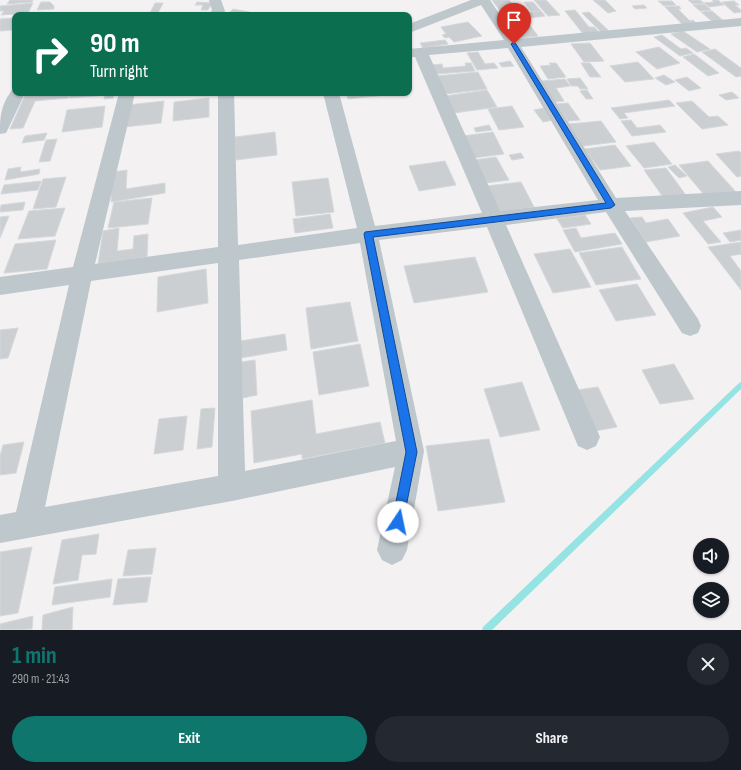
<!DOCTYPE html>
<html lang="en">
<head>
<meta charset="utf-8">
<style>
	body { margin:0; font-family:"Sofia Sans Condensed",sans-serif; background:#242831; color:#f1f3f6; height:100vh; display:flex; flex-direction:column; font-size:15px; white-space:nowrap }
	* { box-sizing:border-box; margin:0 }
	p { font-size:13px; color:#9ea1a6 }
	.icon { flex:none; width:22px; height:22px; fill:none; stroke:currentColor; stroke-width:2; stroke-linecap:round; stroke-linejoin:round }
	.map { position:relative; height:630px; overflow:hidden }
	.panel { display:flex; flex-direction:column; background:#171b24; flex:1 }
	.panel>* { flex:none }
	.top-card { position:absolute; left:12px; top:12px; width:400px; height:84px; border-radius:8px; box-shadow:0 1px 3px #0004; background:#0b6e4f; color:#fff; overflow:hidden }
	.controls { position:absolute; left:693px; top:538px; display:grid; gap:8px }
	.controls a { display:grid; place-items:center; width:36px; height:36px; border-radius:50%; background:#171b24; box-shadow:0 1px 3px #0004; font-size:20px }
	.pin { position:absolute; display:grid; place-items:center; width:34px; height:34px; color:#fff; margin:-41px -17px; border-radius:50% 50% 50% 0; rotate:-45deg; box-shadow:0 0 4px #0007 }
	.pin .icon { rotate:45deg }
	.me { position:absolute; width:44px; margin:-22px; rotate:11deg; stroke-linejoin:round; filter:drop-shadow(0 0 3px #0008) }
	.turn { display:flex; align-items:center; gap:14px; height:84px; padding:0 12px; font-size:18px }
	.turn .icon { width:52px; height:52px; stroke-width:2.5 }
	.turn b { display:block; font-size:28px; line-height:34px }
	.round { display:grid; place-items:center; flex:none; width:42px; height:42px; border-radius:21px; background:#242831 }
	.summary { display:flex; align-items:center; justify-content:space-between; height:68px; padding:0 12px }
	h1 { font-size:24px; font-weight:700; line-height:30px; color:#0f766e }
	.action { display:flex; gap:8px; margin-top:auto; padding:8px 12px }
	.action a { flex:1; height:46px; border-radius:24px; background:#0f766e; color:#fff; font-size:16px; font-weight:700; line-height:46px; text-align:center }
	.action a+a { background:#242831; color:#f1f3f6 }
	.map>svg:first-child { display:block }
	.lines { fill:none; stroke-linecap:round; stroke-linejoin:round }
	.stream { fill:#96e3e4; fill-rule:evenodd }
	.building { fill:#cbcfd2; stroke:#d5d8db }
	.street { fill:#bec7cc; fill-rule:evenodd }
	.route { fill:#1a73e8; stroke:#114b97 }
</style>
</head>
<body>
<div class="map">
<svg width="741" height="630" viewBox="0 0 741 630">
	<rect width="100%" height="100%" fill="#f3f1f1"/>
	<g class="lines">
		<path class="stream" d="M 741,382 L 741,389 L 492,630 L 482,630 L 483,627 L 739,383 Z"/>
	</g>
	<path class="building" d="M 10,0 L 33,0 L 32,2 L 7,4 Z
		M 492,0 L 509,0 L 515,7 L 510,7 L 519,18 L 507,20 Z
		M 534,0 L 546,0 L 560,15 L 548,16 Z
		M 593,0 L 605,0 L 616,11 L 608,13 Z
		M 688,0 L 700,0 L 704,3 L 693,4 Z
		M 712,0 L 718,0 L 724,5 L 709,7 L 704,3 L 714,2 Z
		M 658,1 L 672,1 L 676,5 L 664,6 Z
		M 734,1 L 739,5 L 735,5 L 741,10 L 741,12 L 734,13 L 722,2 Z
		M 41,2 L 50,2 L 54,6 L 54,9 L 37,10 Z
		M 197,2 L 212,3 L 208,10 L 201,10 L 203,5 L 195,5 Z
		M 524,2 L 533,2 L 541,11 L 532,12 Z
		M 33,3 L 28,13 L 1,15 L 4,11 L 0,11 L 0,6 Z
		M 155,3 L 163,3 L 157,15 L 149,15 Z
		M 704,4 L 711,10 L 700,11 L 693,5 Z
		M 644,5 L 647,8 L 635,9 L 632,6 Z
		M 679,6 L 681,9 L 678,9 L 690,21 L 693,20 L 698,25 L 684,26 L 665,7 Z
		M 233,9 L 249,12 L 246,15 L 227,15 Z
		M 575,10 L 589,27 L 594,27 L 600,33 L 584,35 L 565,11 Z
		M 541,11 L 545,16 L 523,19 L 518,14 Z
		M 712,11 L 725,22 L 714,23 L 701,12 Z
		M 589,12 L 609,31 L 601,32 L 582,13 Z
		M 15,18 L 14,30 L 0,31 L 0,19 Z
		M 526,20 L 538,36 L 520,38 L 509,22 Z
		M 468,22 L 482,36 L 454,42 L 449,37 L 445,38 L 442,35 L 446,34 L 441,27 Z
		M 683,31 L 710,49 L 697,52 L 671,34 Z
		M 662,35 L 681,49 L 686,48 L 693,53 L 680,56 L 654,37 Z
		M 445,40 L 448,44 L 423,48 L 420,43 Z
		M 590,43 L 604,61 L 584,62 L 571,44 Z
		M 659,47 L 680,63 L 657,69 L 636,52 Z
		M 715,49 L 741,68 L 741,76 L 736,77 L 702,52 Z
		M 478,52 L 485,64 L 494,63 L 498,68 L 477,70 L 467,53 Z
		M 694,54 L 719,73 L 708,76 L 683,57 Z
		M 510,61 L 514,66 L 502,67 L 499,63 Z
		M 638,62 L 654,79 L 625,82 L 610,66 Z
		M 465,63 L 471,63 L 475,71 L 436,74 L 432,65 L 442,64 L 443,68 L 466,66 Z
		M 549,63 L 556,63 L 566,77 L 548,79 L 540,66 L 551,65 Z
		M 581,63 L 590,63 L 601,77 L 590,77 Z
		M 478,72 L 487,89 L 445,94 L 437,76 Z
		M 664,75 L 675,82 L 666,85 L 655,78 Z
		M 687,77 L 701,88 L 689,91 L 675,80 Z
		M 580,78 L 588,89 L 580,89 L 578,86 L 571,86 L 567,79 Z
		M 565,79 L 570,86 L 556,88 L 564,101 L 555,102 L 542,81 Z
		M 487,90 L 497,107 L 454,113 L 445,96 Z
		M 587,90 L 593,99 L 586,99 L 580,91 Z
		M 732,92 L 739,98 L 726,100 L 719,95 Z
		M 26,93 L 70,93 L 68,98 L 35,101 L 23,128 L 10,129 Z
		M 71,93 L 114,93 L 113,98 L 104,99 L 105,95 L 69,98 Z
		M 346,93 L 384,93 L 385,95 L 348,99 Z
		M 209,98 L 209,117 L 173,121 L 174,102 Z
		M 669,100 L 675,106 L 624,113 L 628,118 L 620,119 L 611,108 Z
		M 164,101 L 161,123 L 124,127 L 128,105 Z
		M 692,101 L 709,117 L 718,116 L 728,125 L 702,129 L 676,103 Z
		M 568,103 L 580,120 L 568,121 L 557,104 Z
		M 105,106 L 102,127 L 62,132 L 67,110 Z
		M 512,106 L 524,127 L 499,130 L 488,109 Z
		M 544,108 L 554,120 L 543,122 L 534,110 Z
		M 631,120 L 637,128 L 660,125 L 666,132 L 632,136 L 621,121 Z
		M 601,121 L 616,142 L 583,146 L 569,124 Z
		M 489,125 L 492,130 L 476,132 L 474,128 Z
		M 275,132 L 277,155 L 236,160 L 235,137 Z
		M 493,132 L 504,154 L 473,158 L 463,136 Z
		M 47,133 L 44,140 L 22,143 L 25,136 Z
		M 57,139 L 50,161 L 39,162 L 46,140 Z
		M 654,142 L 672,164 L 644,168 L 626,146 Z
		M 615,145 L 631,166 L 600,170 L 585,149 Z
		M 739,151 L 741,153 L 741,176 L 737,177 L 716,154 Z
		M 521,153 L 524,158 L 512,160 L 509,155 Z
		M 496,157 L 509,180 L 486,183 L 474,160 Z
		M 445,161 L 456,185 L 419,191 L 409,166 Z
		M 708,161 L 736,192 L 706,197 L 679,165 Z
		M 675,165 L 687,176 L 679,178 L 668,167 Z
		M 21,167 L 20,172 L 40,169 L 39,174 L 5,180 L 8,169 Z
		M 666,168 L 688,198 L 665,200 L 644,170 Z
		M 127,170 L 126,189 L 165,183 L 165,193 L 111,202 L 113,172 Z
		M 66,177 L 56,207 L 33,209 L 43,179 Z
		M 328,178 L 334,212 L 296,216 L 292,182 Z
		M 41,181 L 38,190 L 1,194 L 4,185 Z
		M 521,182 L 534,207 L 498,212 L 486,186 Z
		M 152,198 L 148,224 L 108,228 L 114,202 Z
		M 25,202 L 23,210 L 0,212 L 1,205 Z
		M 713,207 L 722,217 L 703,221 L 721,242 L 708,244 L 683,213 Z
		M 65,208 L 55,236 L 18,239 L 29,211 Z
		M 330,214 L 333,228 L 295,233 L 293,219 Z
		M 585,215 L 591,224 L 563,228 L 557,219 Z
		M 9,216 L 0,238 L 0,217 Z
		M 642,217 L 646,223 L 668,219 L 680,236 L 646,242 L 630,218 Z
		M 119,228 L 117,251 L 133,249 L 134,236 L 148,234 L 147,257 L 98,264 L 103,231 Z
		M 576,228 L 581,238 L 615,233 L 622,244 L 575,252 L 563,230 Z
		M 741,230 L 741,240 L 730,242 L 723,233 Z
		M 56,240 L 47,269 L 4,273 L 15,244 Z
		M 741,242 L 741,254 L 730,256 L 741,271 L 741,290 L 708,247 Z
		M 622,247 L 641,279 L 596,285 L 579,253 Z
		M 570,249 L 591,287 L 553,293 L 534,254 Z
		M 475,257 L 488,292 L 414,303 L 404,266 Z
		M 206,269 L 208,303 L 157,312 L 158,277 Z
		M 637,284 L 656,315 L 616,321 L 599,290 Z
		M 350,302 L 358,341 L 311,349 L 306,308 Z
		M 18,328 L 8,358 L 0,359 L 0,330 Z
		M 285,334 L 287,350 L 241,358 L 240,341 Z
		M 360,344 L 369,386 L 319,395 L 313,352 Z
		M 255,360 L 257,395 L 243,398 L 241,362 Z
		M 674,364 L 694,399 L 660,404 L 642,370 Z
		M 522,382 L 540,430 L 500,437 L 484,389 Z
		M 598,387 L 617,427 L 595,431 L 577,390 Z
		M 312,400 L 316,434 L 380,422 L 385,443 L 302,459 L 302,454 L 254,463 L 251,411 Z
		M 215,408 L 212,447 L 197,449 L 201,409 Z
		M 187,416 L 183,450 L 154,454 L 159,419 Z
		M 489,439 L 505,502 L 438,511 L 426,446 Z
		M 24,442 L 16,473 L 0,475 L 0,456 L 3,445 Z
		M 99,534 L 96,554 L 82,555 L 78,580 L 53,584 L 62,540 Z
		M 32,547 L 18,613 L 0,616 L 0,552 Z
		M 156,548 L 152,574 L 123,576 L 128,550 Z
		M 151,577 L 147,602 L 113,605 L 118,579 Z
		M 112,579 L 110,597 L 52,605 L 55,587 Z
		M 73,607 L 72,630 L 42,630 L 43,615 Z
		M 33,616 L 32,629 L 0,630 L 0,624 Z"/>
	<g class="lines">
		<path class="street" d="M 209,0 L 221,0 L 225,11 L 222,15 L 209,15 L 212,10 Z
			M 471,0 L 490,0 L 516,39 L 741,18 L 741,26 L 521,47 L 616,198 L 741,191 L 741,205 L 625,211 L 698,319 L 701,326 L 698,333 L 690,336 L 682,333 L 606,212 L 506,225 L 600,437 L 596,446 L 587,450 L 578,446 L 487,227 L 379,240 L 424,451 L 407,550 L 402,560 L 392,565 L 382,560 L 377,550 L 395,467 L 232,501 L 0,543 L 0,515 L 16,512 L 69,285 L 0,295 L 0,277 L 73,267 L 119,93 L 135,93 L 95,264 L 218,247 L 218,93 L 234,93 L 238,245 L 357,228 L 323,93 L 339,93 L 375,226 L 482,213 L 415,57 L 409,57 L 409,49 L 504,40 L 481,5 L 409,33 L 409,24 ZM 508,48 L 598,200 L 500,211 L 429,55 ZM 360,243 L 396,441 L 245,471 L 239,260 ZM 218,263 L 218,476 L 45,507 L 91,281 Z
			M 15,89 L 15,93 L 25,93 L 8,129 L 6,133 L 0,134 C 0,116 1,105 12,90 Z"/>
	</g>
	<path class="route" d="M 514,42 L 516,44 L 615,205 L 611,208 L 373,237 L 417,452 L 403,522 L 402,526 L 398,527 L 393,526 L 392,522 L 406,452 L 364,234 L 365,232 L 606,203 L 511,44 Z"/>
</svg>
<div class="controls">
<a><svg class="icon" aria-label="sound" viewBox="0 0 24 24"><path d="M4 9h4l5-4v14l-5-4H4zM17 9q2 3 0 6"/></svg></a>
<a><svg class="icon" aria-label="layers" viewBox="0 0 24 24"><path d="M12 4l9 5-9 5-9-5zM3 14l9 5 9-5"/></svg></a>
</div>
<div class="pin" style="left:514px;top:44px;background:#d93025"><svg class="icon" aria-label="arrive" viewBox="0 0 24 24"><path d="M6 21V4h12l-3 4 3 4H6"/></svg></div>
<svg class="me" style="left:398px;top:522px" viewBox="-20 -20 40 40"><circle r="19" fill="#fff"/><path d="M0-13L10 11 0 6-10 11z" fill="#1a73e8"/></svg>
<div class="top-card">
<div class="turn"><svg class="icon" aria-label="right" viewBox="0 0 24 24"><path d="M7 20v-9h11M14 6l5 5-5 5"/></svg><div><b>90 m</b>Turn right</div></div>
</div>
</div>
<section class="panel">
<div class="summary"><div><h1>1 min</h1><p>290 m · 21:43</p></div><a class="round"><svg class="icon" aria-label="close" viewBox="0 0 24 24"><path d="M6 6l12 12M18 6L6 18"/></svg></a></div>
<div class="action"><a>Exit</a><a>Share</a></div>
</section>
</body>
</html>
